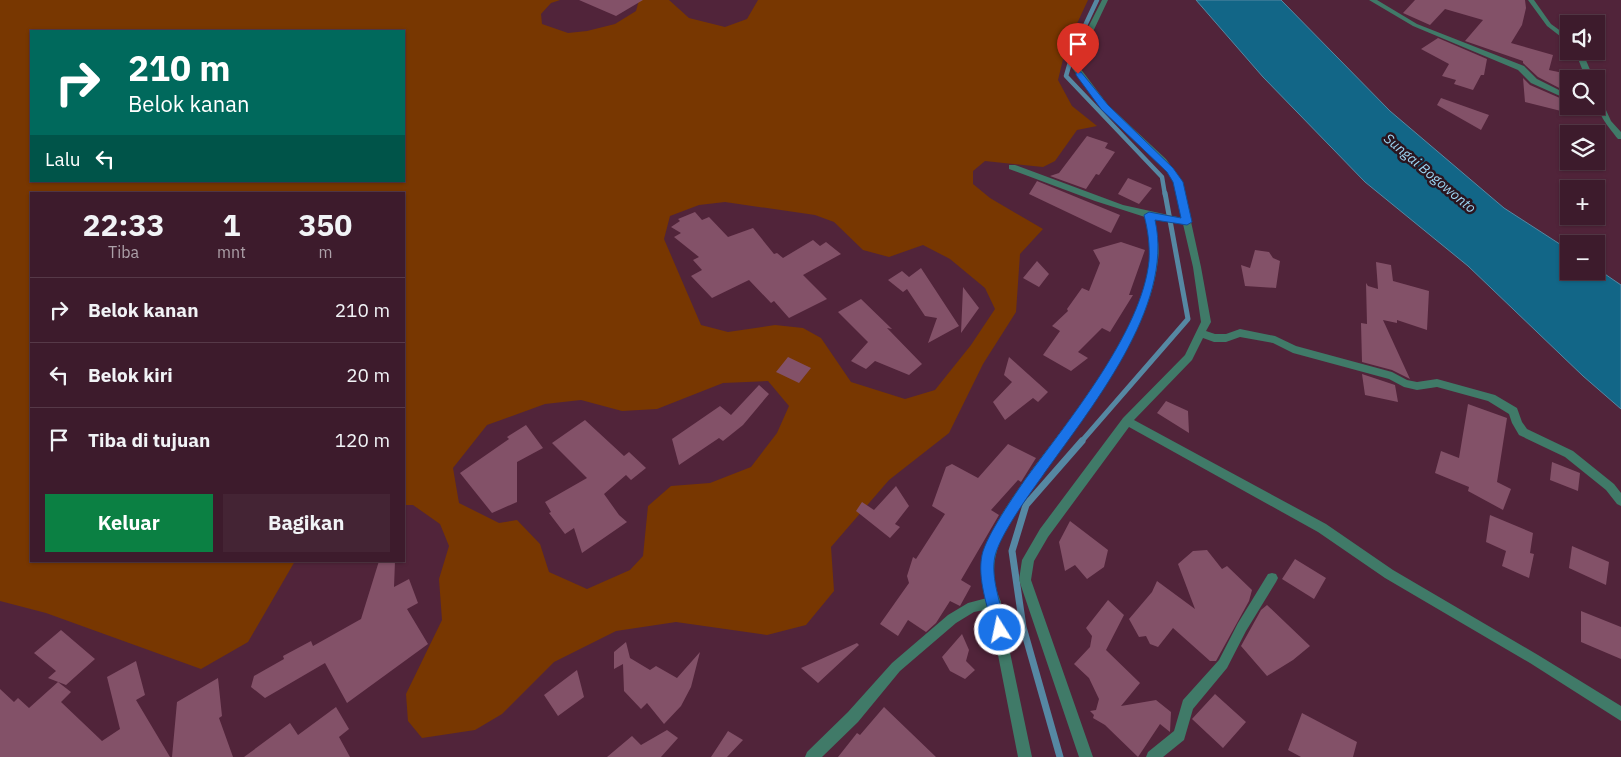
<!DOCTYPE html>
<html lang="id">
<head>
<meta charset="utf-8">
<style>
	body { margin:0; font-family:"IBM Plex Sans",sans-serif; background:#442434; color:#f1f3f6; height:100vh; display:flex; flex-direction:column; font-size:19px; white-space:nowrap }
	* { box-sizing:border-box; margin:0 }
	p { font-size:16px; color:#ada1a9 }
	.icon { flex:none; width:28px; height:28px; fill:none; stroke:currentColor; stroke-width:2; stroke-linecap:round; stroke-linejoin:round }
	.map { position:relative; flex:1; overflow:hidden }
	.panel { position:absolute; left:30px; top:192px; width:375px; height:370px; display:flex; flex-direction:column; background:#3d1b2c; border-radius:0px; box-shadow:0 1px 4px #0004,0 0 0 1px #563948 }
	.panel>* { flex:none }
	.top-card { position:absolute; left:30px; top:30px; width:375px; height:152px; border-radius:0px; box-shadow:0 1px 4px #0004,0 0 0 1px #563948; background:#00695c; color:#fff; overflow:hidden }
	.controls { position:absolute; left:1560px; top:15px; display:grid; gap:10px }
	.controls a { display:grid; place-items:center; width:45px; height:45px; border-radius:0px; background:#3d1b2c; box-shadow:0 1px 4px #0004,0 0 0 1px #563948; font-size:25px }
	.pin { position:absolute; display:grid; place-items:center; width:42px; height:42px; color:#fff; margin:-51px -21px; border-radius:50% 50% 50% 0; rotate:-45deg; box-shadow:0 0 5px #0007 }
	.pin .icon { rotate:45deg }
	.me { position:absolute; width:55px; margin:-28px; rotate:350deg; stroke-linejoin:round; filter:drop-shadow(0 0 4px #0008) }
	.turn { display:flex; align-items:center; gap:18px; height:105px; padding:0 15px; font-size:22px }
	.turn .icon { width:65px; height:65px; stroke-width:2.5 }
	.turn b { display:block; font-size:35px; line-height:42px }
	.then { display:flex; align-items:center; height:48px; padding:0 15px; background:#0003; gap:10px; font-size:19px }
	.eta { display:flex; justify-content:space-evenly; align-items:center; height:85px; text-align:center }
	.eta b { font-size:30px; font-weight:800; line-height:35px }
	.action { display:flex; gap:10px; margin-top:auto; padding:10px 15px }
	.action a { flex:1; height:58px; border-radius:0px; background:#0b8043; color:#fff; font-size:20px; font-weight:800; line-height:58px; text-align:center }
	.action a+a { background:#442434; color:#f1f3f6 }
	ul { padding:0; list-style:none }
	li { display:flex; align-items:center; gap:15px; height:65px; padding:0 15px; border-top:1px solid #563948 }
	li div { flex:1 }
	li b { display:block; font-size:19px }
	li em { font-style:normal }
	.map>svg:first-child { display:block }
	.green { fill:#783701; fill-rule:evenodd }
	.water { fill:#126687; stroke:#5688a3 }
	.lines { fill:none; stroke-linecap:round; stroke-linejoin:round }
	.stream-far2 { stroke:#5688a3; stroke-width:4.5 }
	.stream-far1 { stroke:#5688a3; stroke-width:5 }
	.stream { stroke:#5688a3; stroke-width:7 }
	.building { fill:#835168 }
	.minor { fill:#407a68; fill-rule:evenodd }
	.route { fill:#1a73e8; stroke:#114b97 }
	.labels { text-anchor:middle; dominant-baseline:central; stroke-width:5; stroke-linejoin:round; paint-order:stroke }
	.water-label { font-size:14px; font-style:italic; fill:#9dd6f4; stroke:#2a151f }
</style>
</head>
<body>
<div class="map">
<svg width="1621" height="757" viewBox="0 0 1621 757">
	<rect width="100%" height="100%" fill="#51243a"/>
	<path class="green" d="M 0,0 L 560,0 L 551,3 L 541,14 L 542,24 L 568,33 L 587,31 L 615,24 L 636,11 L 639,0 L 669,0 L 689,18 L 725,27 L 747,19 L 758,0 L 1088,0 L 1066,47 L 1058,80 L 1072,106 L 1097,126 L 1077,130 L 1055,161 L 1043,167 L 985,161 L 973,171 L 973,184 L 990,198 L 1043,229 L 1020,254 L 1016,312 L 983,364 L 949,433 L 889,480 L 831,547 L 834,591 L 806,625 L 767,635 L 676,622 L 616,631 L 554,662 L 502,714 L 475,730 L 422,738 L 408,721 L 406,694 L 442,620 L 439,579 L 449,546 L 440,524 L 413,505 L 404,505 L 404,194 L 31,194 L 31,561 L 295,561 L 248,642 L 201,669 L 46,613 L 0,601 ZM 31,31 L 404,31 L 404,181 L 31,181 ZM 725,202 L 815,215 L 834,222 L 863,250 L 889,257 L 923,245 L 950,259 L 985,288 L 995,309 L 971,345 L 935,390 L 905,399 L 851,382 L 821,338 L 803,328 L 775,325 L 728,332 L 701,325 L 664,239 L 670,216 L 699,205 ZM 768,381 L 789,406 L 777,433 L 751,467 L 710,483 L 671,486 L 648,506 L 643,556 L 630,570 L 587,589 L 549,572 L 540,544 L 517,520 L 499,523 L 459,503 L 453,468 L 487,425 L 545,404 L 581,400 L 622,411 L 657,409 L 723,383 Z"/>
	<path class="water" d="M 1196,0 L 1281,0 L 1390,111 L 1504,208 L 1569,250 L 1569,271 L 1596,271 L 1596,268 L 1621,285 L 1621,409 L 1583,376 L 1468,266 L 1365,182 L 1263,77 Z"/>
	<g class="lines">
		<path class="stream-far2" d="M 1097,0 L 1074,49 L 1066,76 L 1162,177 L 1165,195"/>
		<path class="stream-far1" d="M 1081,442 L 1188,319 L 1165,193"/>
		<path class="stream" d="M 1060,757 L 1023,627 L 1012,551 L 1026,505 L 1082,441"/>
	</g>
	<path class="building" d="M 579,0 L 643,0 L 616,16 Z
		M 1415,0 L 1525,0 L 1526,8 L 1522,25 L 1511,43 L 1553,55 L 1549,70 L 1568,74 L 1569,93 L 1538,77 L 1523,63 L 1523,61 L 1465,41 L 1483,20 L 1445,9 L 1430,25 L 1403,13 Z
		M 1438,38 L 1487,59 L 1484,75 L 1481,75 L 1473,90 L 1454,84 L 1456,80 L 1442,76 L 1449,64 L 1421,49 Z
		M 1523,78 L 1530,85 L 1569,102 L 1573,114 L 1525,102 Z
		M 1441,98 L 1489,115 L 1481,130 L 1437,105 Z
		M 1087,136 L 1108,143 L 1105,148 L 1115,152 L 1099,175 L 1096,174 L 1086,189 L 1050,176 L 1059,173 Z
		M 1128,178 L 1152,188 L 1139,204 L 1118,194 Z
		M 1037,181 L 1120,215 L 1111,233 L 1029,194 Z
		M 695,212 L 702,220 L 709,217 L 728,237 L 753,228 L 774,254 L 777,253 L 783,258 L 813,240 L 820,246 L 826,242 L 841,254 L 803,275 L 827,299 L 789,318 L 774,301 L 771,303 L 749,280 L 712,298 L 691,276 L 702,270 L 693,260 L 699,257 L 674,237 L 681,233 L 671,227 L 680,221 L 678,219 Z
		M 1121,242 L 1145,250 L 1129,295 L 1133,295 L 1110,332 L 1102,328 L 1078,352 L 1088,358 L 1071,371 L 1043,355 L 1060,331 L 1052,326 L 1068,311 L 1067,309 L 1082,288 L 1089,291 L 1100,263 L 1093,250 Z
		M 1255,250 L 1269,252 L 1273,258 L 1280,261 L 1276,288 L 1245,286 L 1241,265 L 1250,268 Z
		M 1037,261 L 1049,274 L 1039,287 L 1023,278 Z
		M 1376,262 L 1391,265 L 1393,281 L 1429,291 L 1427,330 L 1397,320 L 1397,323 L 1383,320 L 1410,379 L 1392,370 L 1362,362 L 1361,323 L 1367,324 L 1366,283 L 1368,286 L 1378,289 Z
		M 921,268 L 959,326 L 928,343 L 937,318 L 925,316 L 907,289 L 903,292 L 888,280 L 902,271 L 909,277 Z
		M 963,287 L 979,308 L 961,333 Z
		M 861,299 L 892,329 L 887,328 L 922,364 L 909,375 L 875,361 L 866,369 L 851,361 L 868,342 L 838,312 Z
		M 788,357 L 811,368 L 799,383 L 776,372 Z
		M 1009,357 L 1048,392 L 1038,402 L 1033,398 L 1005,420 L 993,402 L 1012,382 L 1004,375 Z
		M 1362,374 L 1395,385 L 1398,402 L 1365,395 Z
		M 759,385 L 769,394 L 743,425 L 723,441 L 719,438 L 679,465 L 672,439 L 720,406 L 731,415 Z
		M 1166,401 L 1188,411 L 1189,433 L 1157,413 Z
		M 1468,404 L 1507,418 L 1497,482 L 1511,489 L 1503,510 L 1468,491 L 1469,487 L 1435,473 L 1441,451 L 1459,458 Z
		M 585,420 L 624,456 L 629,452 L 646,468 L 631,480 L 626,475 L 604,494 L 619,515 L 627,522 L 582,553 L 574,528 L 565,534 L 549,513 L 551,512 L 545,502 L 587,478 L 552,443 Z
		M 526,425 L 543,448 L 517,462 L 517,502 L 492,513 L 460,473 L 509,439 L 507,437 Z
		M 1008,444 L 1036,458 L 1021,482 L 1018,480 L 991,510 L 999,515 L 961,580 L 971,586 L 960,606 L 950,601 L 936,623 L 926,632 L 908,620 L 898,636 L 880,624 L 909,583 L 907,576 L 913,557 L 916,559 L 945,514 L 932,506 L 946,467 L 952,464 L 978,478 Z
		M 1552,462 L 1580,473 L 1578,491 L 1550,480 Z
		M 896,486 L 909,506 L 895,524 L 900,527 L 890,538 L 856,511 L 862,502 L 874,510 Z
		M 1490,515 L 1533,533 L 1530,553 L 1534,554 L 1529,578 L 1502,566 L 1506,551 L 1486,542 Z
		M 1070,521 L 1108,550 L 1104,567 L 1087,579 L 1075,565 L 1065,571 L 1059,542 Z
		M 1572,546 L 1609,562 L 1606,585 L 1569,568 Z
		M 1207,550 L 1222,569 L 1227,566 L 1252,590 L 1249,601 L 1216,661 L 1210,661 L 1173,628 L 1158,647 L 1150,644 L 1146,636 L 1139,637 L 1129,619 L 1152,592 L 1157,581 L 1195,609 L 1178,564 L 1193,551 Z
		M 1295,559 L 1326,578 L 1314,599 L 1282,579 Z
		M 379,561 L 395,561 L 394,587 L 409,579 L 418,603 L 407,609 L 428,644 L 347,703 L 325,663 L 265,698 L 251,687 L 254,676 L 284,659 L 283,656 L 311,641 L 313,646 L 361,619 Z
		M 1108,600 L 1124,615 L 1106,650 L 1140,683 L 1121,706 L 1156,700 L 1171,712 L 1170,732 L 1160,724 L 1138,757 L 1105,725 L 1093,718 L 1094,715 L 1090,711 L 1096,710 L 1099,699 L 1089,678 L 1074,664 L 1090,647 L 1092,636 L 1086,628 Z
		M 1267,605 L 1310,646 L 1293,660 L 1267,676 L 1241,646 L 1261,610 Z
		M 1581,611 L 1621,627 L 1621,659 L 1581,642 Z
		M 61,630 L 95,659 L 66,685 L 48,678 L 56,671 L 34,653 Z
		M 962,634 L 969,650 L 966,661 L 975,670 L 965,679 L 950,671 L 942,657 Z
		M 626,642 L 630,658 L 650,670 L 656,666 L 677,678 L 700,652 L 691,687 L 681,706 L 664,724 L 647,703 L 641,709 L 624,691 L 623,664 L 614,669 L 614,652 Z
		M 857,643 L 859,645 L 818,683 L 801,668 Z
		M 136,661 L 145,695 L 136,700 L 170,757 L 0,757 L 0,689 L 14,702 L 18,698 L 29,708 L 58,682 L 71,692 L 61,702 L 102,741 L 120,729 L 107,677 Z
		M 577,670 L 584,697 L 558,716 L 544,695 Z
		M 218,678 L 222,716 L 219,718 L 233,757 L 172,757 L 177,702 Z
		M 1215,694 L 1246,722 L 1223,748 L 1192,719 Z
		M 336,707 L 349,729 L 339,737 L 350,757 L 244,757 L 290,723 L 298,735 Z
		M 884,707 L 936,757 L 838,757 L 857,733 L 860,735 Z
		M 1302,713 L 1357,742 L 1353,757 L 1301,757 L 1288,750 Z
		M 667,730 L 678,738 L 661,757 L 607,757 L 632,736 L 641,745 Z
		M 728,731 L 743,740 L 727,757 L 711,757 Z"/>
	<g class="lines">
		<path class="minor" d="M 1102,0 L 1108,0 L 1081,57 L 1080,68 L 1108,105 L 1166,159 L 1182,181 L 1201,267 L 1211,322 L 1206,331 L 1215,334 L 1226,334 L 1240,329 L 1275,336 L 1296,346 L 1392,372 L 1407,380 L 1417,382 L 1437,379 L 1495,395 L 1517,408 L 1522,422 L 1527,429 L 1573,451 L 1614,484 L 1621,493 L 1621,506 L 1617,504 L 1606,490 L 1565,457 L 1519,435 L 1512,423 L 1509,414 L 1488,401 L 1437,387 L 1417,390 L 1404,387 L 1389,379 L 1293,353 L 1273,343 L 1240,337 L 1226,342 L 1214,342 L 1203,338 L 1192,360 L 1134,420 L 1326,524 L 1393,570 L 1538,655 L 1621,706 L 1621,721 L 1530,663 L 1385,578 L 1318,532 L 1129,427 L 1048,537 L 1034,561 L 1031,580 L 1093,757 L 1079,757 L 1019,580 L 1022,560 L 1040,529 L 1123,418 L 1185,355 L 1201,322 L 1193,267 L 1183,224 L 1154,219 C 1157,232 1160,247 1158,260 C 1148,351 1060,441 1012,517 C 996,546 987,570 1001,602 L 1000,605 L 1032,757 L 1018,757 L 989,609 L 974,612 L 956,623 L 900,671 L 858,722 L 822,757 L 805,757 L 807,752 L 848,712 L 892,663 L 948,615 L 968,603 L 987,598 C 985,589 981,578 981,568 C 985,534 1009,502 1029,474 C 1072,416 1144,332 1150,258 C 1151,244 1148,230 1145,217 L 1095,201 L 1009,169 L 1009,165 L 1015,165 L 1123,205 L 1182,218 L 1174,181 L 1160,163 L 1102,109 L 1072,68 L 1073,57 Z
			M 1369,0 L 1377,0 L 1417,24 L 1524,66 L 1537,79 L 1569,95 L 1569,100 L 1531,83 L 1518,70 L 1413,26 Z
			M 1528,0 L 1534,0 L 1551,24 L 1569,37 L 1569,43 L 1547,26 Z
			M 1575,51 L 1582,51 L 1594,79 L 1586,79 Z
			M 1596,95 L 1600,97 L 1611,121 L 1621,132 L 1621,139 L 1618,139 C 1607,125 1596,113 1596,95 Z
			M 1272,573 L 1276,574 L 1278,578 L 1276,582 L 1246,631 L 1227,668 L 1193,709 L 1184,740 L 1163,757 L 1146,757 L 1148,752 L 1174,731 L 1183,700 L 1219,660 L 1238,623 L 1268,574 Z"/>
	</g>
	<path class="route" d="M 1076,72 L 1081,72 L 1108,105 L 1173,168 L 1183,182 L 1192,222 L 1187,225 L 1155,220 C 1175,307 1089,410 1041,478 C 1028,496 1000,535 995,556 C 990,578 1002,608 1007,630 L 1005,635 L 1000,637 L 995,635 L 993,630 C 988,607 977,579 982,555 C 986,536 1015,494 1027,477 C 1069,420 1142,331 1149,261 C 1150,246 1148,230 1144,215 L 1149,212 L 1181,218 L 1173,182 L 1167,172 L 1101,109 L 1076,75 Z"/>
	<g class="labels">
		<g class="water-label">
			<text transform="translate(1430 173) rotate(40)">Sungai Bogowonto</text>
		</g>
	</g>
</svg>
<div class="controls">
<a><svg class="icon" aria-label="sound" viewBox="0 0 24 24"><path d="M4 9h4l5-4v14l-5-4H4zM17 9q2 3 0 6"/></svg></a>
<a><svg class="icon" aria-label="search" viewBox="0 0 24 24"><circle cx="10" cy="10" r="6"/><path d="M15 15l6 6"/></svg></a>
<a><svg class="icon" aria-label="layers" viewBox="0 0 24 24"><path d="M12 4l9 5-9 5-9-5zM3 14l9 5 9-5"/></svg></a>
<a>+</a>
<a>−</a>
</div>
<div class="pin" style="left:1078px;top:74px;background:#d93025"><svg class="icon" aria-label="arrive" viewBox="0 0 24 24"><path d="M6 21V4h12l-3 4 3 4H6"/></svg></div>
<svg class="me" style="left:1000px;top:630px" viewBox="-20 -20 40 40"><circle r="17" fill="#1a73e8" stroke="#fff" stroke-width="3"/><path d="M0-11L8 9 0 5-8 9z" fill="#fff"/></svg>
<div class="top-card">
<div class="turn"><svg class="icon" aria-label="right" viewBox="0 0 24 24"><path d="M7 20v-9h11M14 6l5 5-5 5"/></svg><div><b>210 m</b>Belok kanan</div></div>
<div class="then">Lalu<svg class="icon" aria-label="left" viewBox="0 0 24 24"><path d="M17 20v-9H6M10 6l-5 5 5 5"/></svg></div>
</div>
<section class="panel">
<div class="eta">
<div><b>22:33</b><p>Tiba</p></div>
<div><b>1</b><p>mnt</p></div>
<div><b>350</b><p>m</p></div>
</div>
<ul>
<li><svg class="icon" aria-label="right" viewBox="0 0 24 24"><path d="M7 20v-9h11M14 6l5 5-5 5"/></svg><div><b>Belok kanan</b></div><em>210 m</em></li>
<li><svg class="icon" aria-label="left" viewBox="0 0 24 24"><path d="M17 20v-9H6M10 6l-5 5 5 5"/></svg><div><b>Belok kiri</b></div><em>20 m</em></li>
<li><svg class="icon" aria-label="arrive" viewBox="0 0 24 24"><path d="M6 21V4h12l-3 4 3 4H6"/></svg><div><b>Tiba di tujuan</b></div><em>120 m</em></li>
</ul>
<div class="action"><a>Keluar</a><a>Bagikan</a></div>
</section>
</div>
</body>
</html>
